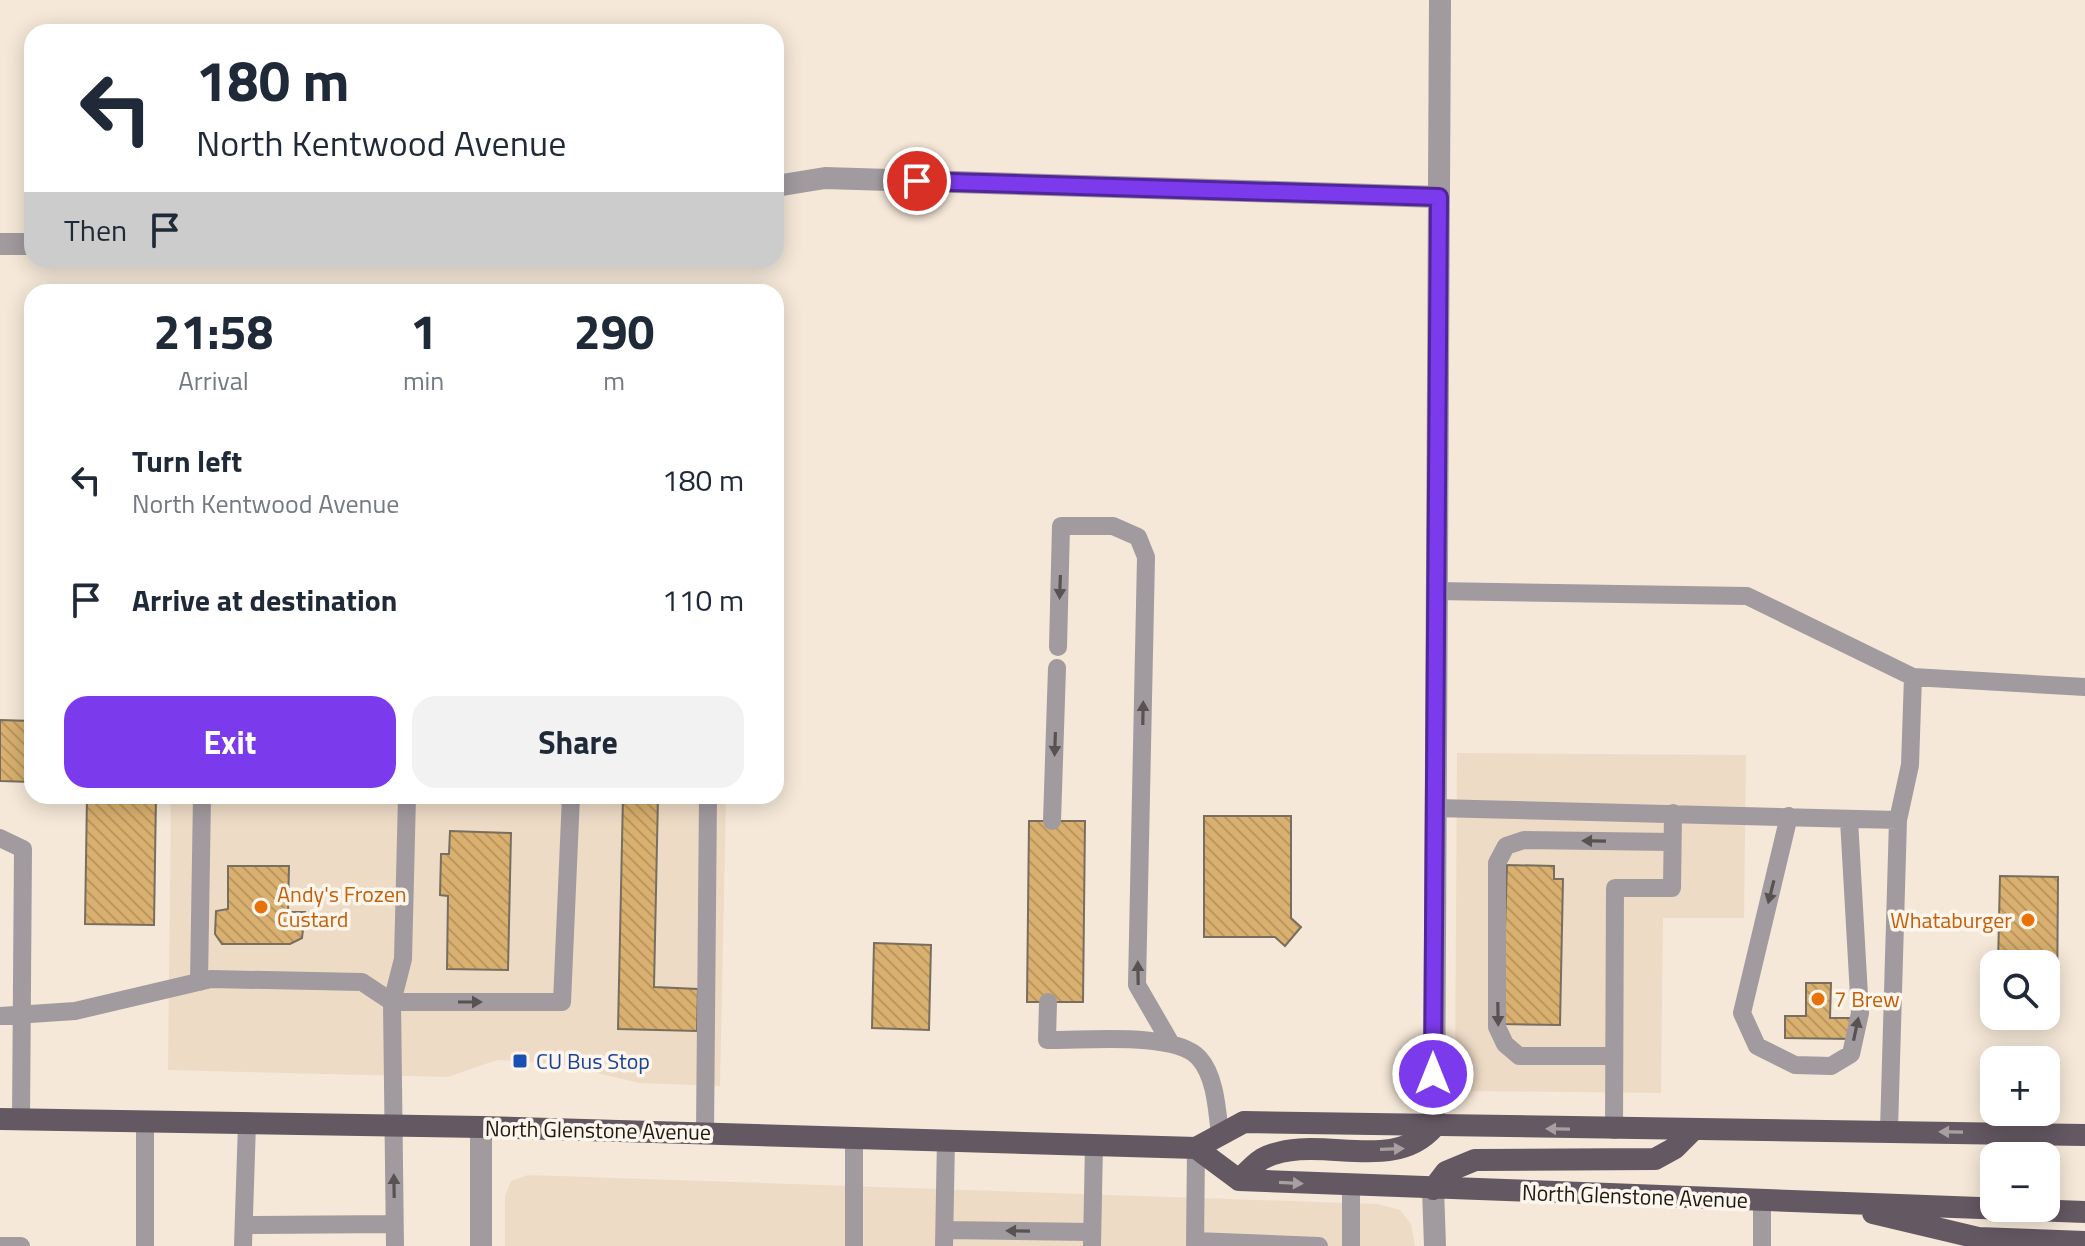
<!DOCTYPE html>
<html lang="en">
<head>
<meta charset="utf-8">
<style>
	body { margin:0; font-family:"Titillium Web",sans-serif; background:#f2f2f3; color:#1f2937; height:100vh; display:flex; flex-direction:column; font-size:30px; white-space:nowrap }
	* { box-sizing:border-box; margin:0 }
	p { font-size:26px; color:#747a83 }
	.icon { flex:none; width:44px; height:44px; fill:none; stroke:currentColor; stroke-width:2; stroke-linecap:round; stroke-linejoin:round }
	.map { position:relative; flex:1; overflow:hidden }
	.drawer { position:absolute; left:24px; top:284px; width:760px; height:520px; display:flex; flex-direction:column; background:#fff; border-radius:24px; box-shadow:0 4px 20px #0003 }
	.drawer>* { flex:none }
	.guide { position:absolute; left:24px; top:24px; width:760px; height:244px; border-radius:24px; box-shadow:0 4px 20px #0003; background:#fff; color:#1f2937; overflow:hidden }
	.controls { position:absolute; left:1980px; top:950px; display:grid; gap:16px }
	.controls a { display:grid; place-items:center; width:80px; height:80px; border-radius:16px; background:#fff; box-shadow:0 4px 20px #0003; font-size:40px }
	.pin { position:absolute; display:grid; place-items:center; width:68px; height:68px; color:#fff; margin:-34px; border:4px solid #fff; border-radius:50%; box-shadow:0 2px 8px #0007 }
	.me { position:absolute; width:88px; margin:-44px; rotate:0deg; stroke-linejoin:round; filter:drop-shadow(0 0 6px #0008) }
	.turn { display:flex; align-items:center; gap:28px; height:168px; padding:0 40px; font-size:36px }
	.turn .icon { width:104px; height:104px; stroke-width:2.5 }
	.turn b { display:block; font-size:56px; line-height:68px }
	.then { display:flex; align-items:center; height:76px; padding:0 40px; background:#0003; gap:16px; font-size:30px }
	.eta { display:flex; justify-content:space-evenly; align-items:center; height:136px; text-align:center }
	.eta b { font-size:48px; font-weight:700; line-height:56px }
	.button { display:flex; gap:16px; margin-top:auto; padding:16px 40px }
	.button a { flex:1; height:92px; border-radius:24px; background:#7c3aed; color:#fff; font-size:32px; font-weight:700; line-height:92px; text-align:center }
	.button a+a { background:#f2f2f3; color:#1f2937 }
	ul { padding:0; list-style:none }
	li { display:flex; align-items:center; gap:24px; height:120px; padding:0 40px }
	li div { flex:1 }
	li b { display:block; font-size:30px }
	li em { font-style:normal }
	.map>svg:first-child { display:block }
	.built { fill:#eddbc6 }
	.building { fill:url(#building-back-hatch); stroke:#786e60; stroke-width:2 }
	.lines { fill:none; stroke-linecap:round; stroke-linejoin:round }
	.service { stroke:#a19a9f; stroke-width:18 }
	.minor { stroke:#a19a9f; stroke-width:22 }
	.primary { stroke:#645862; stroke-width:22 }
	.oneway { fill:#585352 }
	.oneway2 { fill:#a99fa1 }
	.route-casing { stroke:#51269a; stroke-width:20 }
	.route { stroke:#7c3aed; stroke-width:14 }
	.food-dot { fill:#e8710a; stroke:#fef6ed; stroke-width:3 }
	.transit-dot { fill:#1a4fb4; stroke:#fef6ed; stroke-width:3 }
	.labels { text-anchor:middle; dominant-baseline:central; stroke-width:7; stroke-linejoin:round; paint-order:stroke }
	.food-label { font-size:22px; fill:#c56008; stroke:#fef6ed; text-anchor:start }
	.transit-label { font-size:22px; fill:#164399; stroke:#fef6ed; text-anchor:start }
	.street-label { font-size:22px; fill:#1d1913; stroke:#fef6ed }
</style>
</head>
<body>
<div class="map">
<svg width="2085" height="1246" viewBox="0 0 2085 1246">
	<defs>
		<pattern id="building-back-hatch" width="6" height="6" patternUnits="userSpaceOnUse" patternTransform="scale(2)"><rect width="6" height="6" fill="#d9b06f"/><path d="M-1 5l2 2M0 0l6 6M5-1l2 2" fill="none" stroke="#ba975f"/></pattern>
	</defs>
	<rect width="100%" height="100%" fill="#f5e8d8"/>
	<path class="built" d="M 1457,753 L 1746,755 L 1744,918 L 1663,918 L 1661,1093 L 1464,1091 L 1455,1085 Z
		M 171,796 L 726,796 L 720,1086 L 639,1083 L 560,1064 L 497,1060 L 448,1077 L 168,1070 Z
		M 528,1175 L 1378,1204 L 1400,1210 L 1411,1224 L 1415,1246 L 505,1246 L 505,1196 L 511,1181 Z"/>
	<path class="building" d="M 0,720 L 32,721 L 32,782 L 0,781 Z
		M 87,796 L 156,796 L 154,925 L 85,924 Z
		M 623,796 L 658,796 L 654,987 L 698,989 L 697,1031 L 618,1029 Z
		M 1204,816 L 1291,816 L 1291,918 L 1301,927 L 1285,946 L 1275,937 L 1204,937 Z
		M 1029,821 L 1085,821 L 1083,1002 L 1027,1002 Z
		M 450,831 L 511,833 L 508,970 L 447,969 L 448,896 L 440,895 L 441,854 L 449,854 Z
		M 1507,865 L 1554,866 L 1554,879 L 1563,879 L 1560,1025 L 1502,1024 Z
		M 228,866 L 289,866 L 288,912 L 305,912 L 302,938 L 290,944 L 222,944 L 215,934 L 216,911 L 228,909 Z
		M 2000,876 L 2058,877 L 2057,1010 L 2046,1010 L 2046,964 L 1998,964 Z
		M 874,943 L 931,945 L 929,1030 L 872,1028 Z
		M 1806,983 L 1831,983 L 1830,1018 L 1851,1018 L 1851,1039 L 1785,1038 L 1785,1016 L 1806,1016 Z"/>
	<g class="lines">
		<path class="service" d="M 1436,591 L 1747,596 L 1913,677 L 2085,687
			M 1058,647 L 1061,526 L 1113,526 L 1138,537 L 1146,557 L 1137,985 L 1170,1042
			M 407,796 L 403,959 L 392,1002 L 562,1002 L 571,796
			M 1435,808 L 1898,820 L 1889,1130
			M 1789,816 L 1742,1013 L 1757,1046 L 1795,1065 L 1831,1066 L 1851,1054 L 1860,1013 L 1849,820
			M 1898,820 L 1910,765 L 1913,677
			M 1052,821 L 1057,668
			M 0,838 L 23,849 L 21,1119
			M 199,982 L 202,796
			M 1048,1002 L 1047,1040 C 1083,1041 1175,1031 1199,1058 C 1216,1077 1217,1111 1220,1135
			M 0,1016 L 75,1011 L 211,979 L 362,982 L 392,1002 L 395,1246
			M 1614,1056 L 1519,1056 L 1505,1044 L 1497,1027 L 1497,863 L 1506,846 L 1524,840 L 1672,842
			M 145,1121 L 145,1246
			M 1614,1130 L 1615,888 L 1672,888 L 1673,813
			M 705,1133 L 708,796
			M 854,1137 L 854,1246
			M 1351,1186 L 1351,1246
			M 1762,1200 L 1762,1246
			M 244,1225 L 394,1224
			M 945,1230 L 1092,1232
			M 1195,1241 L 1319,1246
			M 0,1246 L 21,1246
			M 243,1246 L 247,1123
			M 944,1246 L 946,1139
			M 1092,1246 L 1094,1144
			M 1195,1246 L 1196,1148"/>
		<path class="minor" d="M 776,186 L 825,178 L 1439,197
			M 0,244 L 32,244
			M 481,1127 L 481,1246
			M 1434,1127 L 1440,0
			M 1433,1189 L 1435,1246"/>
		<path class="primary" d="M 0,1119 L 481,1127 L 1196,1148 L 1244,1122 L 2085,1135
			M 1196,1148 L 1239,1180 L 2085,1212
			M 1239,1180 C 1246,1173 1254,1164 1262,1159 C 1315,1131 1391,1176 1434,1127
			M 1433,1189 L 1446,1172 L 1475,1160 L 1655,1159 L 1675,1148 L 1692,1131
			M 1873,1213 L 1978,1238 L 2085,1242"/>
	</g>
	<defs><path id="oneway-solid" d="M-6-.8H1V-3.2L6.5 0L1 3.2V.8H-6Z" transform="scale(2)"/></defs>
	<g class="oneway">
		<use href="#oneway-solid" transform="translate(1060 587) rotate(92)"/>
		<use href="#oneway-solid" transform="translate(1143 713) rotate(-89)"/>
		<use href="#oneway-solid" transform="translate(1055 744) rotate(92)"/>
		<use href="#oneway-solid" transform="translate(1594 841) rotate(-179)"/>
		<use href="#oneway-solid" transform="translate(1771 892) rotate(104)"/>
		<use href="#oneway-solid" transform="translate(1138 973) rotate(-91)"/>
		<use href="#oneway-solid" transform="translate(470 1002)"/>
		<use href="#oneway-solid" transform="translate(1498 1014) rotate(89)"/>
		<use href="#oneway-solid" transform="translate(1856 1029) rotate(-78)"/>
		<use href="#oneway-solid" transform="translate(394 1186) rotate(-91)"/>
		<use href="#oneway-solid" transform="translate(1018 1231) rotate(-179)"/>
	</g>
	<g class="oneway2">
		<use href="#oneway-solid" transform="translate(1558 1129) rotate(-179)"/>
		<use href="#oneway-solid" transform="translate(1951 1132) rotate(-179)"/>
		<use href="#oneway-solid" transform="translate(1392 1149) rotate(-2)"/>
		<use href="#oneway-solid" transform="translate(1291 1183) rotate(3)"/>
	</g>
	<g class="lines">
		<g class="route-casing">
			<path id="route" d="M 917,181 L 1439,197 L 1433,1074"/>
		</g>
		<use href="#route" class="route"/>
	</g>
	<g class="food-dot">
		<circle cx="261" cy="907" r="8"/>
		<circle cx="2028" cy="920" r="8"/>
		<circle cx="1818" cy="999" r="8"/>
	</g>
	<rect class="transit-dot" x="512" y="1053" width="16" height="16" rx="4"/>
	<g class="labels">
		<g class="food-label">
			<text x="277" y="894">Andy's Frozen<tspan x="277" dy="25">Custard</tspan></text>
			<text x="2012" y="920" text-anchor="end">Whataburger</text>
			<text x="1834" y="999">7 Brew</text>
		</g>
		<g class="transit-label">
			<text x="536" y="1061">CU Bus Stop</text>
		</g>
		<g class="street-label">
			<text transform="translate(598 1130) rotate(1)">North Glenstone Avenue</text>
			<text transform="translate(1635 1196) rotate(2)">North Glenstone Avenue</text>
		</g>
	</g>
</svg>
<div class="controls">
<a><svg class="icon" aria-label="search" viewBox="0 0 24 24"><circle cx="10" cy="10" r="6"/><path d="M15 15l6 6"/></svg></a>
<a>+</a>
<a>−</a>
</div>
<div class="pin" style="left:917px;top:181px;background:#d93025"><svg class="icon" aria-label="arrive" viewBox="0 0 24 24"><path d="M6 21V4h12l-3 4 3 4H6"/></svg></div>
<svg class="me" style="left:1433px;top:1074px" viewBox="-20 -20 40 40"><circle r="17" fill="#7c3aed" stroke="#fff" stroke-width="3"/><path d="M0-11L8 9 0 5-8 9z" fill="#fff"/></svg>
<div class="guide">
<div class="turn"><svg class="icon" aria-label="left" viewBox="0 0 24 24"><path d="M17 20v-9H6M10 6l-5 5 5 5"/></svg><div><b>180 m</b>North Kentwood Avenue</div></div>
<div class="then">Then<svg class="icon" aria-label="arrive" viewBox="0 0 24 24"><path d="M6 21V4h12l-3 4 3 4H6"/></svg></div>
</div>
<section class="drawer">
<div class="eta">
<div><b>21:58</b><p>Arrival</p></div>
<div><b>1</b><p>min</p></div>
<div><b>290</b><p>m</p></div>
</div>
<ul>
<li><svg class="icon" aria-label="left" viewBox="0 0 24 24"><path d="M17 20v-9H6M10 6l-5 5 5 5"/></svg><div><b>Turn left</b><p>North Kentwood Avenue</p></div><em>180 m</em></li>
<li><svg class="icon" aria-label="arrive" viewBox="0 0 24 24"><path d="M6 21V4h12l-3 4 3 4H6"/></svg><div><b>Arrive at destination</b></div><em>110 m</em></li>
</ul>
<div class="button"><a>Exit</a><a>Share</a></div>
</section>
</div>
</body>
</html>
